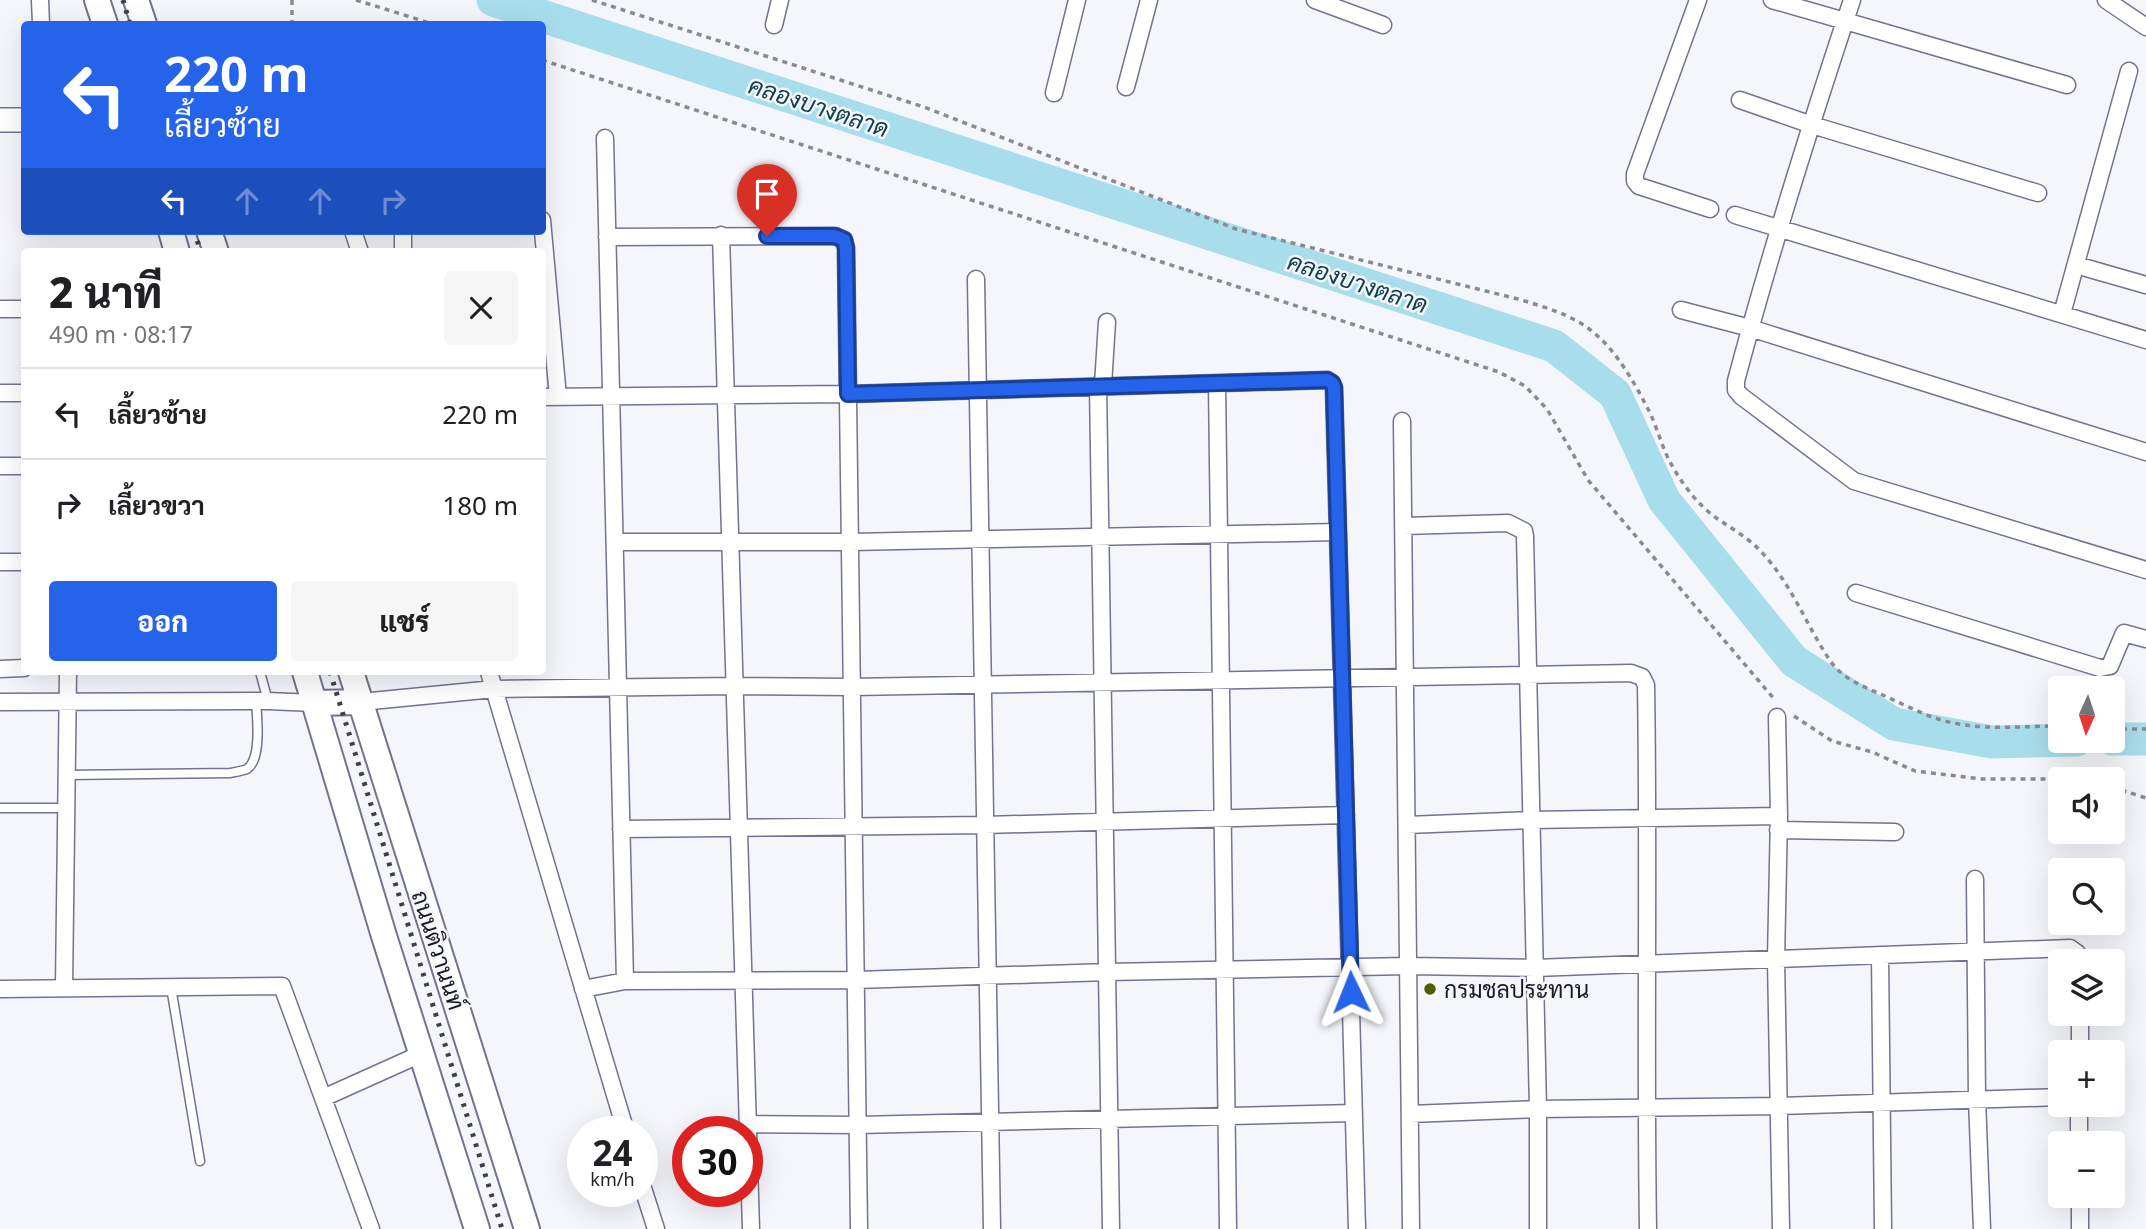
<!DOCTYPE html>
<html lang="th">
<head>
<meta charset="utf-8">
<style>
	body { margin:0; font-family:"Noto Sans",Sarabun,sans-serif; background:#f6f6f6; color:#202124; height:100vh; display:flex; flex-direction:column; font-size:26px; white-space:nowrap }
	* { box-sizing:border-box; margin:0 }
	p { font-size:23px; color:#757577 }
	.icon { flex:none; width:38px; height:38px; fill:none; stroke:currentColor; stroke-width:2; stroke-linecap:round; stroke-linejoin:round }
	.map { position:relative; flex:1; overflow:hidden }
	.sheet { position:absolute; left:21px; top:248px; width:525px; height:427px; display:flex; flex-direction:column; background:#fff; border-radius:7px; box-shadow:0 7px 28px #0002 }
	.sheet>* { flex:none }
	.guide { position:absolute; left:21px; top:21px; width:525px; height:214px; border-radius:7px; box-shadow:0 7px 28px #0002; background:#2563eb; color:#fff; overflow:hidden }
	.needle { width:46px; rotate:183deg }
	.tools { position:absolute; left:2048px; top:676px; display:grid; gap:14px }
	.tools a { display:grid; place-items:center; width:77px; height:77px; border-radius:7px; background:#fff; box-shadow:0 7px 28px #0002; font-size:35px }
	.speed { position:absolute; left:567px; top:1116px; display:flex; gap:14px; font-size:35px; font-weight:700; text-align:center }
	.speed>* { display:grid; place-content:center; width:91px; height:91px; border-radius:50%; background:#fff; box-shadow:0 7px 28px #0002; line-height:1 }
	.speed small { font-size:18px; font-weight:400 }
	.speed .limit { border:10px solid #d22; background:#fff; color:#111 }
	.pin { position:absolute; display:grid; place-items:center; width:60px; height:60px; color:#fff; margin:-72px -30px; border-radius:50% 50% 50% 0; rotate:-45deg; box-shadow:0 0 7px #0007 }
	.pin .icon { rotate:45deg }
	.me { position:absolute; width:77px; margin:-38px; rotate:358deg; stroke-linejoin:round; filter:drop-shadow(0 0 5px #0008) }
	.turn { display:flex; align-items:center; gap:24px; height:147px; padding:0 28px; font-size:32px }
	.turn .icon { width:91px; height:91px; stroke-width:2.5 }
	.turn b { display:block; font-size:49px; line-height:60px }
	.lanes { display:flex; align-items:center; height:66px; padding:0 28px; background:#0003; justify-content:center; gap:35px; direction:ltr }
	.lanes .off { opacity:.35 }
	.round { display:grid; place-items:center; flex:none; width:74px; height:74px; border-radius:7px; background:#f6f6f6 }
	.summary { display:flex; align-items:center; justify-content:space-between; height:119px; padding:0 28px }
	h1 { font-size:42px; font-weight:800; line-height:52px }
	.cta { display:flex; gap:14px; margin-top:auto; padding:14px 28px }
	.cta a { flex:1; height:80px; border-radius:7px; background:#2563eb; color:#fff; font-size:28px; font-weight:800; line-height:80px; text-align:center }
	.cta a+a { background:#f6f6f6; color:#202124 }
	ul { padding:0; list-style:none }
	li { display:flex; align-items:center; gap:21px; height:91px; padding:0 28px; border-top:2px solid #e0e0e0 }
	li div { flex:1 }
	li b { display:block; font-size:26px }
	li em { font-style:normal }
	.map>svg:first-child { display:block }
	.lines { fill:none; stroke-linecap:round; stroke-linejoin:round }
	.river { stroke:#a8deec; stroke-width:33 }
	.lane-casing { stroke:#71748f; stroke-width:11 }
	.street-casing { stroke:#71748f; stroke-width:19 }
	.secondary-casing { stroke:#71748f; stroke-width:26 }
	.primary-casing { stroke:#71748f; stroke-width:28 }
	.path { stroke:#898a92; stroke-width:3.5; stroke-dasharray:5 5; stroke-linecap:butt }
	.lane { stroke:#fff; stroke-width:8 }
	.street { stroke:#fff; stroke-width:16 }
	.secondary { stroke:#fff; stroke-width:23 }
	.primary { stroke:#fff; stroke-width:24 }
	.rail { stroke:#3e3f48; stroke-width:5; stroke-dasharray:3.5 7; stroke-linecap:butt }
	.route-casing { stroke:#184099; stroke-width:18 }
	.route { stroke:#2563eb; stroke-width:12 }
	.poi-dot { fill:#525f00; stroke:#f5f6fc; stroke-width:2.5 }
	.labels { text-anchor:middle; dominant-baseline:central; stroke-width:5; stroke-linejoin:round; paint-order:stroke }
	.street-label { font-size:23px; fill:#191a24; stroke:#f5f6fc }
	.poi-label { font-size:23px; fill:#191a24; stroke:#f5f6fc; text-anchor:start }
	.water-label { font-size:24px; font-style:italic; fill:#10414c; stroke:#f5f6fc }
</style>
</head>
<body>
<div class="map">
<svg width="2146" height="1229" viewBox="0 0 2146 1229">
	<rect width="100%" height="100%" fill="#f5f6fc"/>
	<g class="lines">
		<path class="river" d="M 493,0 L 1554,346 L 1615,394 L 1664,500 L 1794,661 L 1894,724 L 1992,742 L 2077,740
			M 2112,739 L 2146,739"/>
		<g class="lane-casing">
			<path id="lane" d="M 260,672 L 268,701
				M 66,775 L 230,773 C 235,772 242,771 247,769 C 262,759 257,717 256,701
				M 0,808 L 65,808
				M 171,987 L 200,1161"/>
		</g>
		<g class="street-casing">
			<path id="street" d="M 40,0 L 41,24
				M 1315,0 L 1383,25
				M 1698,0 L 1635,174 L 1635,181 L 1639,186 L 1710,209
				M 1772,0 L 2067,85
				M 1852,0 C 1810,126 1770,253 1736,381 L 1736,390 L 1741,396 L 1854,481 L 2146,570
				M 2106,0 L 2146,27
				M 774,25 L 780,0
				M 1126,87 L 1149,0
				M 1054,93 L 1077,0
				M 1740,100 L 1812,125 L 2038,193
				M 605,138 L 625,981
				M 1735,215 L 2146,340
				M 542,220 L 558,397
				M 353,231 L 360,252
				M 721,235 L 751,1229
				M 607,237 L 835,236 L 844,240 L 846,248 L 859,1229
				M 403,252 L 403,231
				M 2076,265 L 2146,285
				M 976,279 L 992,1229
				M 0,309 L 24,309
				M 1681,310 L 1750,328 L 2146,452
				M 2062,314 L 2129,71
				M 1217,384 L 1228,1229
				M 1098,385 L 1111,1229
				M 1103,385 L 1107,322
				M 0,393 L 24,393
				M 542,397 L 848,394 L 1327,380 L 1332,383 L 1334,388 L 1357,1229
				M 1402,421 L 1411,1229
				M 0,466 L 24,466
				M 1403,526 L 1508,523 L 1524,531 L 1525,536 L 1538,1109 L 1538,1229
				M 615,542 L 851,542 L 1338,532
				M 0,562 L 24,562
				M 1856,593 L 2100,668 L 2110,666 L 2124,633 L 2146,639
				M 0,669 L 24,668
				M 489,672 L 626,1132
				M 0,702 L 268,701 L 314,703
				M 361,702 L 494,689 L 735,686 L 852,687 L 1631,673 L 1642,677 L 1646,685 C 1649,866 1645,1048 1648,1229
				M 1777,717 L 1779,816 L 1776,959 L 1781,1229
				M 1407,825 L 1531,820 L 1779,816
				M 621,829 L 985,825 L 1346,815
				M 1778,830 L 1895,832
				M 1975,879 L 1977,1099 L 1982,1229
				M 1880,955 L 1883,1229
				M 64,987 L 68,672
				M 0,989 L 282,986 L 371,1229
				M 583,989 L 625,981 L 856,980 L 1108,972 L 1408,966 L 1535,968 L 2070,948 L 2077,953 L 2081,961
				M 2080,1052 L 2080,1013
				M 323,1098 L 421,1054
				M 2079,1104 L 2079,1143
				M 1410,1114 L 1538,1109 L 1780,1106 L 2060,1097
				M 748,1124 L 858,1125 L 1354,1113
				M 642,1185 L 656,1229
				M 2080,1195 L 2080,1229"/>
		</g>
		<g class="secondary-casing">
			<path id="secondary" d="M 0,120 L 24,120"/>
		</g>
		<g class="primary-casing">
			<path id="primary" d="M 97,0 L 105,24
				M 136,0 L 144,24
				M 171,231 L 177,252
				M 209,231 L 216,252
				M 305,672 L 384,936 L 477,1229
				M 351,672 L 527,1229
				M 314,703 L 361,702"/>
		</g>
		<path class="path" d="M 292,0 L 292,24
			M 356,0 L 433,24
			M 592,0 L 924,107 L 1236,229 L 1518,299 C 1538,305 1559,311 1577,321 C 1611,340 1632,378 1649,411 C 1657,427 1661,444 1669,460 C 1680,481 1696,503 1715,517 C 1732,529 1751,539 1765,556 C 1792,586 1807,626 1829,659 C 1842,679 1864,687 1885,696 C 1909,707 1933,720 1959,724 C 1993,730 2026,726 2060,726
			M 542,60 L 1499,372 L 1525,386 L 1547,409 L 1588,480 L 1775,700
			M 1794,716 L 1832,741 L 1872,752 L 1915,771 L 1982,779 L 2090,779
			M 2112,729 L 2146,729
			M 2112,787 L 2146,798"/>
		<use href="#lane" class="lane"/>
		<use href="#street" class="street"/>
		<use href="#secondary" class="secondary"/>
		<use href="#primary" class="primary"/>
		<path class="rail" d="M 123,0 L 130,24
			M 194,231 L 201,252
			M 330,672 L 502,1229"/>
	</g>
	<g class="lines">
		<g class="route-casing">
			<path id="route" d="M 767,236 L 835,236 L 844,240 L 846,248 L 848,394 L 1327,380 L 1332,383 L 1334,387 L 1351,992"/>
		</g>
		<use href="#route" class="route"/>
	</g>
	<circle class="poi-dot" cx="1430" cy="989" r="7"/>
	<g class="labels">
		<g class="street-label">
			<text transform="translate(439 950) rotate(72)">ถนนติวานนท์</text>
		</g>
		<g class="poi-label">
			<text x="1444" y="989">กรมชลประทาน</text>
		</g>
		<g class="water-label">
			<text transform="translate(819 106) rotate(18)">คลองบางตลาด</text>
			<text transform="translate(1358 282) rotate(18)">คลองบางตลาด</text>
		</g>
	</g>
</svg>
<div class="tools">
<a><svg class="needle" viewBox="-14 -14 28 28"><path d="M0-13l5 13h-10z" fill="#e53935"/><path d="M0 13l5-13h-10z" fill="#757577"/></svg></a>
<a><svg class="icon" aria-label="sound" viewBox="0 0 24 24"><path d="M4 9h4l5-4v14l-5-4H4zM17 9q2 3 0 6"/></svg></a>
<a><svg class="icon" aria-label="search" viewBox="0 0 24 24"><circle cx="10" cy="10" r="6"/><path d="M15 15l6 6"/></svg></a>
<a><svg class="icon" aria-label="layers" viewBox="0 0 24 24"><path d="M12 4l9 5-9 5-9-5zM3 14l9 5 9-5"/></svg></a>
<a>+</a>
<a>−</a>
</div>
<div class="speed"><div>24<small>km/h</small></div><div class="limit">30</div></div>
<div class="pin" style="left:767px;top:236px;background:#d93025"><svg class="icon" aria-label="arrive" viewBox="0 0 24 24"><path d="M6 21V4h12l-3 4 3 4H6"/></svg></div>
<svg class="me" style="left:1351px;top:992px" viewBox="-20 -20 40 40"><path d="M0-17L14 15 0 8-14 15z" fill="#2563eb" stroke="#fff" stroke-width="4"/></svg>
<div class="guide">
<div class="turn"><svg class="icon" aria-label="left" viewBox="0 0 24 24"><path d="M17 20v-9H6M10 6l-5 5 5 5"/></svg><div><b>220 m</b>เลี้ยวซ้าย</div></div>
<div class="lanes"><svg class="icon" aria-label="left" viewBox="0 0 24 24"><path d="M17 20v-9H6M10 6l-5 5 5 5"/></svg><svg class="icon off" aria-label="ahead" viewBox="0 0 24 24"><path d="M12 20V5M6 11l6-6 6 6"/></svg><svg class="icon off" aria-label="ahead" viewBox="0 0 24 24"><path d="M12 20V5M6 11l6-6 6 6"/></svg><svg class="icon off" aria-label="right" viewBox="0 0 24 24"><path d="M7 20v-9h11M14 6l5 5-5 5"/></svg></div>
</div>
<section class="sheet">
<div class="summary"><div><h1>2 นาที</h1><p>490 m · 08:17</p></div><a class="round"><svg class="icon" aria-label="close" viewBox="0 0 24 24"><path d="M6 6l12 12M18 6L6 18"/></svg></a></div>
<ul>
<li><svg class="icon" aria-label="left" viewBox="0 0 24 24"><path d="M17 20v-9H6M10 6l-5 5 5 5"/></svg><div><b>เลี้ยวซ้าย</b></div><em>220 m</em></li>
<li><svg class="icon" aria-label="right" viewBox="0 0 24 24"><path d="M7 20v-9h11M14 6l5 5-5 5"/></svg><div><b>เลี้ยวขวา</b></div><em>180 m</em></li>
</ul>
<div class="cta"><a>ออก</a><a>แชร์</a></div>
</section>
</div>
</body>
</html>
